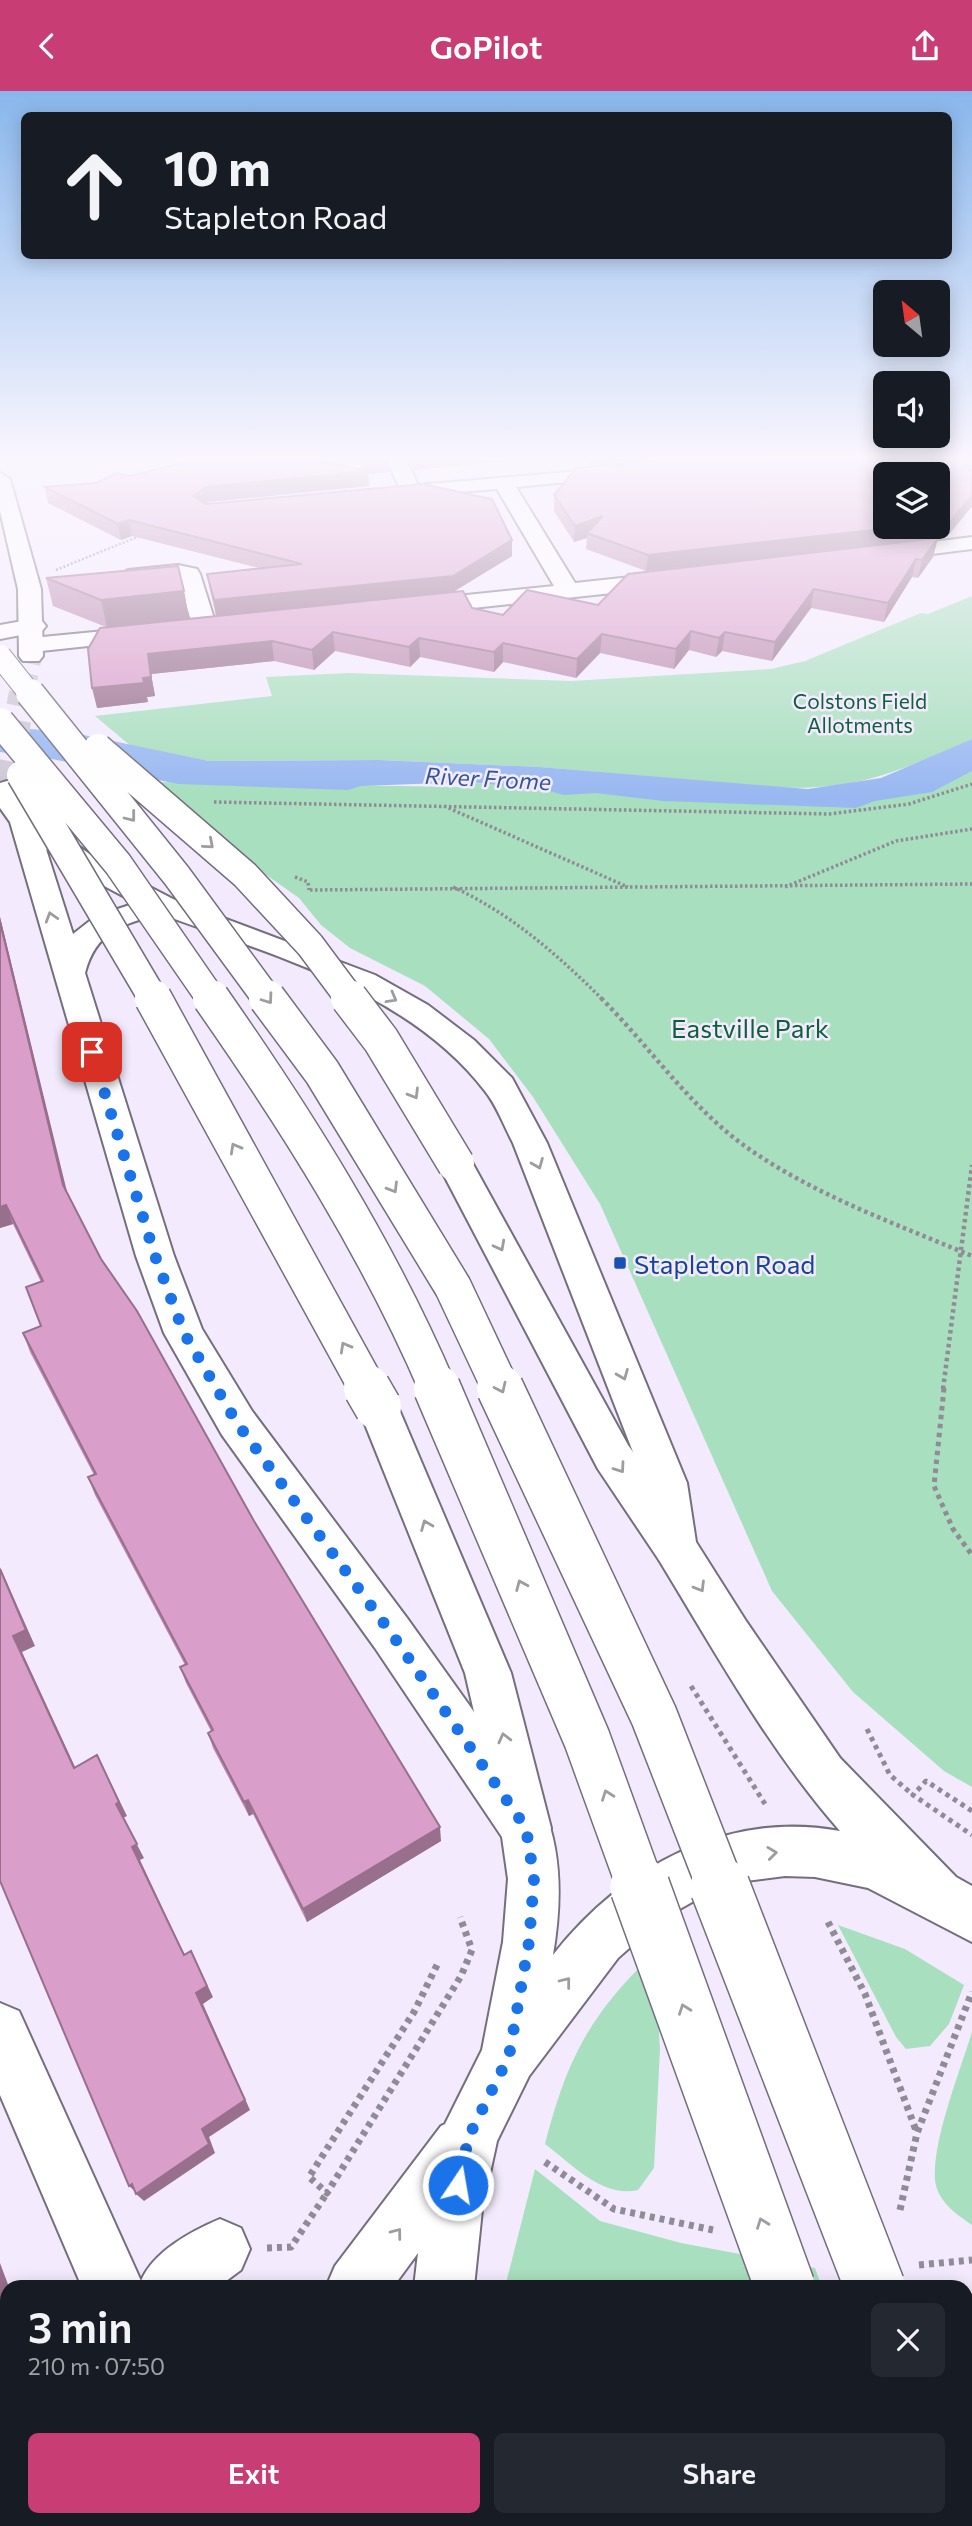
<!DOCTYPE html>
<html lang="en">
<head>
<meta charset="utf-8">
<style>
	body { margin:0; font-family:Commissioner,sans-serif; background:#242831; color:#f1f3f6; height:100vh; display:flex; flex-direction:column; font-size:26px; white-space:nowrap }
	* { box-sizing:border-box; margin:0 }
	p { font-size:23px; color:#9ea1a6 }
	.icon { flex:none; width:38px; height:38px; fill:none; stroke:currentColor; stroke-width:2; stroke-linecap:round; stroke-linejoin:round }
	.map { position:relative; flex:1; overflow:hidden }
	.sheet { position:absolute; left:0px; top:2189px; width:973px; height:247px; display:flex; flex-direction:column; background:#171b24; border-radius:21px 21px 0 0; box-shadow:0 4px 18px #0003 }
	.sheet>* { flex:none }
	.top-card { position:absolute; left:21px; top:21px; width:931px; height:147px; border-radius:10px; box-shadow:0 4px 18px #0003; background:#171b24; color:#f1f3f6; overflow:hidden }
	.needle { width:46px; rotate:331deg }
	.controls { position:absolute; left:873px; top:189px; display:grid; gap:14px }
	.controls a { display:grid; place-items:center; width:77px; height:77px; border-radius:10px; background:#171b24; box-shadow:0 4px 18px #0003; font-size:35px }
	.pin { position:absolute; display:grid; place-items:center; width:60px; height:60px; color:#fff; margin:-30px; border-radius:14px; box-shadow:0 4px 10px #0006 }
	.me { position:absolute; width:77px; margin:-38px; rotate:12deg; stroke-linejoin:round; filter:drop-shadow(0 0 5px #0008) }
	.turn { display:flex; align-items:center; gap:24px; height:147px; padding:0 28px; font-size:32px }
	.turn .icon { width:91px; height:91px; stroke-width:2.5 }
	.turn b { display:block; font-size:49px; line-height:60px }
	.round { display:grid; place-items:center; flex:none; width:74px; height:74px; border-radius:10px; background:#242831 }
	.overview { display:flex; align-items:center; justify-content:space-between; height:119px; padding:0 28px }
	h1 { font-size:42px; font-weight:600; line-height:52px }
	.cta { display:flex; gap:14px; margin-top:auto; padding:14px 28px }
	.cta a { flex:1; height:80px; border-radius:10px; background:#c83e74; color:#fff; font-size:28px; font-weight:600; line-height:80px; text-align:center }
	.cta a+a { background:#242831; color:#f1f3f6 }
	header { display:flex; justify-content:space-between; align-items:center; height:91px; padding:0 28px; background:#c83e74; color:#fff; font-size:32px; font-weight:600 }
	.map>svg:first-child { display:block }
	.green { fill:#a8dfbe }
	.water { fill:#99b8f1 }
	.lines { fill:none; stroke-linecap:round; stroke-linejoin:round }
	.major-tunnel-far1 { stroke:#cec7d7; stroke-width:22; stroke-dasharray:22 10; stroke-linecap:butt }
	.major-tunnel { stroke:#cec7d7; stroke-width:28; stroke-dasharray:28 14; stroke-linecap:butt }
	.minor-casing { stroke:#756e7d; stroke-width:4 }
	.major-casing { stroke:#756e7d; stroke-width:4 }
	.highway-casing { stroke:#756e7d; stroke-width:4 }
	.path-far4 { stroke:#908b97; stroke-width:2.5; stroke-dasharray:2 2; stroke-linecap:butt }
	.path-far3 { stroke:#908b97; stroke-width:3.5; stroke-dasharray:2.5 2.5; stroke-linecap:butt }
	.path-far2 { stroke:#908b97; stroke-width:4.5; stroke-dasharray:3.5 3.5; stroke-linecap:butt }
	.path-far1 { stroke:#908b97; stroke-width:5; stroke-dasharray:4.5 4.5; stroke-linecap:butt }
	.path { stroke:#908b97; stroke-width:7; stroke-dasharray:5 5; stroke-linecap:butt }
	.minor { fill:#fff; fill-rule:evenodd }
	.major { fill:#fff; fill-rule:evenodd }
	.highway { fill:#fff; fill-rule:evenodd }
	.highway-bridge-far4-casing { stroke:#756e7d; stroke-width:24; stroke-linecap:butt }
	.highway-bridge-far3-casing { stroke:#756e7d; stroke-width:31; stroke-linecap:butt }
	.highway-bridge-far2-casing { stroke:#756e7d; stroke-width:39; stroke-linecap:butt }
	.highway-bridge-far1-casing { stroke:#756e7d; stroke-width:49; stroke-linecap:butt }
	.highway-bridge-casing { stroke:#756e7d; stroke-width:62; stroke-linecap:butt }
	.highway-bridge-far4 { stroke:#fff; stroke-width:22 }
	.highway-bridge-far3 { stroke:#fff; stroke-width:28 }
	.highway-bridge-far2 { stroke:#fff; stroke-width:36 }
	.highway-bridge-far1 { stroke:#fff; stroke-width:46 }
	.highway-bridge { stroke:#fff; stroke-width:59 }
	.wall { fill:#bb89ae }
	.shaded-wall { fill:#986f8d }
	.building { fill:#d99fca; stroke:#986f8d; stroke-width:2 }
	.oneway { stroke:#9e9ca0 }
	.route { stroke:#1a73e8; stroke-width:12; stroke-dasharray:0 21.6 }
	.transit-dot { fill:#1a4fb4; stroke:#f3ebfd; stroke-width:2.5 }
	.labels { text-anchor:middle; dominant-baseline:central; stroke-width:5; stroke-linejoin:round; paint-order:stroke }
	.far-park-label { font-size:21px; fill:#0e5f3c; stroke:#f3ebfd }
	.far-water-label { font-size:23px; font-style:italic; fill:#325599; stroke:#f3ebfd }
	.park-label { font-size:26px; fill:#0e5f3c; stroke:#f3ebfd }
	.transit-label { font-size:26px; fill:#164399; stroke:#f3ebfd; text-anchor:start }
</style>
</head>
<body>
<header><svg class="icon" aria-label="back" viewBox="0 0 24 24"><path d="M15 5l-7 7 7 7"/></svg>GoPilot<svg class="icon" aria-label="share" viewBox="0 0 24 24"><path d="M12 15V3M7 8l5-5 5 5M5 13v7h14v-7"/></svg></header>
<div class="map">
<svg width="972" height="2435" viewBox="0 0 972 2435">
	<rect width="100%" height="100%" fill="#f3ebfd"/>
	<path class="green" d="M 972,505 L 972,648 C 898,681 854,701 771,696 L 540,676 L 379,669 L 209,670 L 132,656 L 95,625 L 272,605 L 266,586 L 348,582 L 571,590 L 771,578 L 805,570 L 921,522 L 928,523 Z
		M 972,671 L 972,1696 L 944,1680 L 853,1601 L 772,1500 L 600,1113 L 533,1006 L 489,948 L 425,895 L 350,857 L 321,834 L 299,807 L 214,747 L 157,691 L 459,696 L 474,692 L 807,708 Z
		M 838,1834 L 905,1858 L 964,1894 L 949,1933 L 930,1955 L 906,1958 L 896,1946 Z
		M 647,1869 L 657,1907 L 660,1958 L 654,2077 L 638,2099 C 602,2107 573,2074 545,2053 C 566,1972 587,1928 647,1869 Z
		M 972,1941 L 972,2134 C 956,2123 937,2110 935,2089 C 932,2050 960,1980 972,1941 Z
		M 535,2078 L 600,2130 L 681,2152 L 815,2177 L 822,2196 L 505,2196 Z
		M 264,2429 L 372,2429 L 373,2435 L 259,2435 Z
		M 531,2429 L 699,2429 L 697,2435 L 533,2435 Z"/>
	<path class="water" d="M 0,635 L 74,642 L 209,670 L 379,669 L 540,676 L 808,698 L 881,687 L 972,648 L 972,680 L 932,701 L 875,710 L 856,717 L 663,710 L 596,702 L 564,704 L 542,698 L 470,691 L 361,695 L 348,699 L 178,693 L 47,667 L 0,661 Z"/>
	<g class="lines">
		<path class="major-tunnel-far1" d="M 23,604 L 31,565"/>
		<path class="major-tunnel" d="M 7,698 L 8,674 L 23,602"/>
		<g class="minor-casing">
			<path id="minor" d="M 385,365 L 405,365 L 418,394 L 627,376 L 630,380 L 620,386 L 516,396 L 575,492 L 668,482 L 679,489 L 668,496 L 418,523 L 410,521 L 407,516 L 418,509 L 554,495 L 497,398 L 384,407 L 381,403 L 384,399 L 399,396 Z
				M 972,446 L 972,458 L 884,469 L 873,463 L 884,457 Z
				M 178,474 L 197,478 L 200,483 L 217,537 L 213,542 L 197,542 L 193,537 L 179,488 L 128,493 L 117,486 L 128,479 Z
				M 34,528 L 42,530 L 46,535 L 42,540 L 0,548 L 0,534 Z
				M 146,536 L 154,538 L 158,543 L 154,548 L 32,561 L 24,559 L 20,554 L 24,549 L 32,547 Z
				M 0,1912 L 19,1920 L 141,2190 C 153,2161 191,2140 220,2128 L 241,2137 L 250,2158 L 241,2179 L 218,2196 L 82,2196 L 0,2004 Z"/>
		</g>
		<g class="major-casing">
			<path id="major" d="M 0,382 L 10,388 L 41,498 L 43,565 L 39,570 L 23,570 L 19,565 L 18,498 L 0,420 Z
				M 7,690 L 16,692 L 33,723 L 98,769 L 173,808 L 375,884 L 428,914 L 474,949 L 512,987 L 547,1052 L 687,1392 L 696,1451 L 746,1530 L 840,1667 L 956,1786 L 972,1795 L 972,1851 L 868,1797 L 815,1786 L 785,1785 L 738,1791 L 710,1801 L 662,1828 L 618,1867 L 529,1985 L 497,2050 L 482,2119 L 474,2196 L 414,2196 L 418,2162 L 393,2196 L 326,2196 L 335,2175 L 441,2035 L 445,2033 L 482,1959 L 503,1851 L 508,1788 L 502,1746 L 375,1557 L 222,1344 L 164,1242 L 136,1165 L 10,731 L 0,717 L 0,692 ZM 46,758 L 78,781 L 136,812 L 96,825 L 73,843 ZM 161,823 C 274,865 408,900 485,1000 C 497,1015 504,1035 513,1052 L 645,1392 L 653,1455 L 659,1469 C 715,1561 769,1659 840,1740 C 727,1719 622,1776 553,1864 C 561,1816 563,1765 544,1719 L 407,1527 L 252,1320 L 202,1238 L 174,1165 L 85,882 C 96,840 122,833 161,823 Z
				M 154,2429 L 225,2429 L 222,2435 L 152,2435 Z
				M 434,2429 L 500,2429 L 502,2435 L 436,2435 Z"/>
		</g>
		<g class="highway-casing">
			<path id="highway" d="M 456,1061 L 468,1064 L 628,1354 L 691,1441 L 697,1455 L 691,1469 L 675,1474 L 659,1469 L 598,1378 L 438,1073 L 444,1064 Z
				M 378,1299 L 392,1304 L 398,1316 L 511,1582 L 551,1737 L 544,1755 L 526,1762 L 508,1755 L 501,1737 L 465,1582 L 358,1316 L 364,1304 Z
				M 966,2400 L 972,2402 L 972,2435 L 926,2435 L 924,2429 L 966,2429 Z
				M 826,2429 L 892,2429 L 894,2435 L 828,2435 Z"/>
		</g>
		<path class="path-far4" d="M 56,479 L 142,444"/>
		<path class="path-far3" d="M 214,711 L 829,723 L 909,713 L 972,693
			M 444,715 L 628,796
			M 295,786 L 308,791 L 309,799
			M 453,796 C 510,822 558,864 603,909
			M 785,796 L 896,750 L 972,738
			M 310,799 L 972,793"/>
		<path class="path-far2" d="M 601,907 C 649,955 687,1012 742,1053 C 811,1103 894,1132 972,1165
			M 943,1298 L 972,1074"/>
		<path class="path-far1" d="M 944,1297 L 934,1395 L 953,1438 L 972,1464
			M 691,1595 L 765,1713
			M 867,1638 L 890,1684 L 913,1704
			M 972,1720 L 926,1690 L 913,1704 L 972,1744"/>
		<path class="path" d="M 828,1831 L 865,1903 L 917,2042
			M 437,1874 L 414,1921 L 309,2086 L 327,2102 L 461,1885 L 472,1859 L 460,1826
			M 545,2071 L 614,2118 L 713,2139
			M 900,2119 L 917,2042 L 972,1901
			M 267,2157 L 291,2156 L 327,2102
			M 919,2174 L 972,2169
			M 966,2265 L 972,2271
			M 724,2435 L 726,2429"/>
		<use href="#minor" class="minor"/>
		<use href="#major" class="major"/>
		<use href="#highway" class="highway"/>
		<g class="highway-bridge-far4-casing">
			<path id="highway-bridge-far4" d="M 0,565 L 31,604"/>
		</g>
		<g class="highway-bridge-far3-casing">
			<path id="highway-bridge-far3" d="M 30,602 L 177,785 L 268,909
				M 0,631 L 118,773 L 212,909
				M 98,657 L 245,784 L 310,854 L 351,909
				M 21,684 L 154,909"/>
		</g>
		<g class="highway-bridge-far2-casing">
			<path id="highway-bridge-far2" d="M 153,907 L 368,1298
				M 211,907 C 297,1030 379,1160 438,1298
				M 267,907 L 322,981 L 453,1196 L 501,1298
				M 349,907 L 381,949 L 456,1073"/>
		</g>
		<g class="highway-bridge-far1-casing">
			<path id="highway-bridge-far1" d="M 367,1297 L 378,1316
				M 437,1297 L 587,1648 L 641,1797
				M 500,1297 L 654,1625 L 721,1797"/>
		</g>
		<g class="highway-bridge-casing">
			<path id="highway-bridge" d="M 640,1796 L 785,2196
				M 720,1796 L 875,2196"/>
		</g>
		<use href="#highway-bridge-far4" class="highway-bridge-far4"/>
		<use href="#highway-bridge-far3" class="highway-bridge-far3"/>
		<use href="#highway-bridge-far2" class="highway-bridge-far2"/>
		<use href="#highway-bridge-far1" class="highway-bridge-far1"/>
		<use href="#highway-bridge" class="highway-bridge"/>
	</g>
	<path class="wall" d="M 184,365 L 310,365 L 310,367 L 362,379 L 358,365 L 388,365 L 390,381 L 368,383 L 369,395 L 208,411 L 206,413 L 512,465 L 453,501 L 472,517 L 503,524 L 598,514 L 851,457 L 646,480 L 586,458 L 587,447 L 574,451 L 554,420 L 554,404 L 972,380 L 972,415 L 947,446 L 938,447 L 933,466 L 918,487 L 912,486 L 884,531 L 811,517 L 772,570 L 722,560 L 716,566 L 689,559 L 674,578 L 600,562 L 576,587 L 503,571 L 494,581 L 420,566 L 410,576 L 335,560 L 314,579 L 274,570 L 151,583 L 155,605 L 147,606 L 148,611 L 97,617 L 106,536 L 53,515 L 46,487 L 184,500 L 189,528 L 216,525 L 210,499 L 207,483 L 259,477 L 132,445 L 121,449 L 48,412 L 45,396 L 96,392 L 130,385 L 185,371 Z
		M 407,365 L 552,365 L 414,379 Z
		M 951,365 L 972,365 L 972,379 Z
		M 0,826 L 66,1100 L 101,1168 L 441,1750 L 307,1831 L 253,1723 L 249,1725 L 213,1657 L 208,1642 L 211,1640 L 186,1592 L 180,1576 L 185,1574 L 95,1404 L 88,1386 L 94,1384 L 30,1261 L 23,1242 L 41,1235 L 41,1191 L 13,1133 L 0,1137 Z"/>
	<path class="shaded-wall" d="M 414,365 L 552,365 L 414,379 Z
		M 591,365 L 681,365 L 590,374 Z
		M 389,367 L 390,381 L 368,383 L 369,395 L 208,411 L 196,421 L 193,405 L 206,396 L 363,381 L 363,369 Z
		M 972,404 L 972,415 L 947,446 L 938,447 L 933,466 L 918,487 L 922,469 L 938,447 L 646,480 L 648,464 L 900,436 L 938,436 L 938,432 Z
		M 603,425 L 587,442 L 587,447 L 574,451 L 575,435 Z
		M 129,429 L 132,445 L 121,449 L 118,433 Z
		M 512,449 L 512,465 L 453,501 L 216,525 L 214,509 Z
		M 916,468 L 912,486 L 884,531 L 888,512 Z
		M 814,498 L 811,517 L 772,570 L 775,551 Z
		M 184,500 L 189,528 L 107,536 L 101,509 Z
		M 691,540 L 689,559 L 674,578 L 676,558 Z
		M 333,541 L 335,560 L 314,579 L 312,559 Z
		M 725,541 L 722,560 L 716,566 L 719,547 Z
		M 602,543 L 600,562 L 576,587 L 577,568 Z
		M 419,547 L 420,566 L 410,576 L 409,556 Z
		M 272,550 L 274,570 L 151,583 L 155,605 L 147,606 L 143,587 L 148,563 Z
		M 503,552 L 503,571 L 494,581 L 494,561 Z
		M 144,592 L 148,611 L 97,617 L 92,597 Z
		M 0,826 L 70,1113 L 63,1094 L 0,831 Z
		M 6,1114 L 13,1133 L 0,1137 L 0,1116 Z
		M 0,1476 L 35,1555 L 22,1561 L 82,1691 L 74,1677 L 13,1545 Z
		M 97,1664 L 127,1725 L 123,1727 L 144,1767 L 140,1769 L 190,1876 L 132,1756 Z
		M 248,1709 L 253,1723 L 249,1725 L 244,1711 Z
		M 440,1736 L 441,1750 L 307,1831 L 303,1818 Z
		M 191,1860 L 213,1906 L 203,1913 L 250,2019 L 209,2046 L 215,2062 L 144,2110 L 136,2103 L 137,2102 L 129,2095 L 202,2038 L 196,1902 Z
		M 0,2172 L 9,2196 L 7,2196 L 7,2213 L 4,2212 L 0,2199 Z
		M 7,2391 L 7,2401 L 0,2406 L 0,2396 Z"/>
	<path class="building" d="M 184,365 L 308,365 L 308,367 L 368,380 L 206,396 L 193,405 L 206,413 L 423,393 L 492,408 L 512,449 L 453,485 L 214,509 L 207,483 L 302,473 L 129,429 L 118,433 L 45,396 L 96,392 L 117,382 L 130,385 L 185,371 Z
		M 361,365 L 388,365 L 389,367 L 363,369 Z
		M 701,365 L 947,365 L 972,380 L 972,404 L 951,430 L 938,432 L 938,383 L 886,383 L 886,436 L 900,436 L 648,464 L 587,442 L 603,425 L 575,435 L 554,404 L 576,377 Z
		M 938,447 L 922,469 L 916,468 L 888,512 L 814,498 L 775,551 L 725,541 L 719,547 L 691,540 L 676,558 L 602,543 L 577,568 L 503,552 L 494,561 L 419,547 L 409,556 L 333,541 L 312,559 L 272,550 L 148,563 L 151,586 L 143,587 L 144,592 L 92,597 L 88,558 L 100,537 L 463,500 L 472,517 L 503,524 L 527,499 L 598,514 L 628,483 Z
		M 178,475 L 184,500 L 101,509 L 46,487 Z
		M 0,831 L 63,1094 L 101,1168 L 137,1220 L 254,1430 L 440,1736 L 303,1818 L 248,1709 L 244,1711 L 208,1642 L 213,1639 L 180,1576 L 187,1573 L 88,1386 L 96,1383 L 23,1242 L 41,1235 L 26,1196 L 43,1190 L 6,1114 L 0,1116 Z
		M 0,1478 L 26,1539 L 13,1545 L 74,1677 L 97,1664 L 119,1711 L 116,1713 L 137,1753 L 132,1756 L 184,1864 L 191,1860 L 207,1895 L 196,1902 L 245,2009 L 202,2038 L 209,2053 L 136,2103 L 132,2093 L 129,2095 L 0,1790 Z
		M 0,2199 L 4,2212 L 7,2210 L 7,2391 L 0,2396 Z"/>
	<defs><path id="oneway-chevron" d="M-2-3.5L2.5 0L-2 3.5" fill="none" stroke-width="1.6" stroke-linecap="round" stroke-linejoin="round" transform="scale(1.75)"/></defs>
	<g class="oneway">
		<use href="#oneway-chevron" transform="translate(131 726) rotate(52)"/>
		<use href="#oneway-chevron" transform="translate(209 753) rotate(41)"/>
		<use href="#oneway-chevron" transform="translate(51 826) rotate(-107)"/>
		<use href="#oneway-chevron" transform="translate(392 907) rotate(29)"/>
		<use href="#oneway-chevron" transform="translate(268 908) rotate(54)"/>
		<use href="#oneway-chevron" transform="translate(414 1003) rotate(59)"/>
		<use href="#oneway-chevron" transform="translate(235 1057) rotate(-119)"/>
		<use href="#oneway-chevron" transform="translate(538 1073) rotate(68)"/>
		<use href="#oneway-chevron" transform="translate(393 1097) rotate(59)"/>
		<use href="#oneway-chevron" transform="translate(500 1155) rotate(62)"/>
		<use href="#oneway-chevron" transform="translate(345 1256) rotate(-119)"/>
		<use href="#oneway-chevron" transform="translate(623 1284) rotate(68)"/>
		<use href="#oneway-chevron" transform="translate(501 1297) rotate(65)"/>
		<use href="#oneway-chevron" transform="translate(620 1377) rotate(55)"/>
		<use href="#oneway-chevron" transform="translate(426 1434) rotate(-112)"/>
		<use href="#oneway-chevron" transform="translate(521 1494) rotate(-113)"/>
		<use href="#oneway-chevron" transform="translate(700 1496) rotate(59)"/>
		<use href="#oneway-chevron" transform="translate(504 1647) rotate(-104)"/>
		<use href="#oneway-chevron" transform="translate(607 1704) rotate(-110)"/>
		<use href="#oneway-chevron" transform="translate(772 1762) rotate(-7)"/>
		<use href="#oneway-chevron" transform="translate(566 1891) rotate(-52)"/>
		<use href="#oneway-chevron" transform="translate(684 1918) rotate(-110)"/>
		<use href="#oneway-chevron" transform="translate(762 2132) rotate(-110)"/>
		<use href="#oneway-chevron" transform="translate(397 2142) rotate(-53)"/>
	</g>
	<linearGradient id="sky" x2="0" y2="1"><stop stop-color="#88b6ec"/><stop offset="0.52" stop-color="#faf6fe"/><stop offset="1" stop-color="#faf6fe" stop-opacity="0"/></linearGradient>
	<rect width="972" height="706" fill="url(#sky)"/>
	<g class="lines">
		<path class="route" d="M 92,961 L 155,1165 L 184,1242 L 237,1332 L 391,1542 L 526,1737 L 534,1788 L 529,1851 L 509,1965 L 469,2045 L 458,2094"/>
	</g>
	<rect class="transit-dot" x="613" y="1165" width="14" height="14" rx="3.5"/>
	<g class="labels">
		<g class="far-park-label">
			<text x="860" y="609">Colstons Field<tspan x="860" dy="24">Allotments</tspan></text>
		</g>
		<g class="far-water-label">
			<text transform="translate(488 687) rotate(3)">River Frome</text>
		</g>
		<g class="park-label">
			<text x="750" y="936">Eastville Park</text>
		</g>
		<g class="transit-label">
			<text x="634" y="1172">Stapleton Road</text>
		</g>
	</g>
</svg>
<div class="controls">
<a><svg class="needle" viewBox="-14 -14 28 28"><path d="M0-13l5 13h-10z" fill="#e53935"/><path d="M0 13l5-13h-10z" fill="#9ea1a6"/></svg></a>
<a><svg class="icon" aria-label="sound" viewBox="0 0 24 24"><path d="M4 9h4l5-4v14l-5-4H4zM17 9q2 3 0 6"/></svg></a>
<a><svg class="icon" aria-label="layers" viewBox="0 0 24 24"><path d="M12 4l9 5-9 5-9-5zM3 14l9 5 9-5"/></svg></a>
</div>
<div class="pin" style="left:92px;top:961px;background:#d93025"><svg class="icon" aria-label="arrive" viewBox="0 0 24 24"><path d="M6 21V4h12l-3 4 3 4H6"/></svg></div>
<svg class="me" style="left:458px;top:2094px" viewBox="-20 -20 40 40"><circle r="17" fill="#1a73e8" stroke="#fff" stroke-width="3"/><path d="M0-11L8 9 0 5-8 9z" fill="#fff"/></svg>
<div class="top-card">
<div class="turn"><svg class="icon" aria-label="ahead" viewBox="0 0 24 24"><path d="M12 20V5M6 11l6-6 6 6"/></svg><div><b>10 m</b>Stapleton Road</div></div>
</div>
<section class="sheet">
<div class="overview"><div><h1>3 min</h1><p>210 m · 07:50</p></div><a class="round"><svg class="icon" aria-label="close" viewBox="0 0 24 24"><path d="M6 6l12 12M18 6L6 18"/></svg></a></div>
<div class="cta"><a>Exit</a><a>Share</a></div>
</section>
</div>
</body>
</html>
